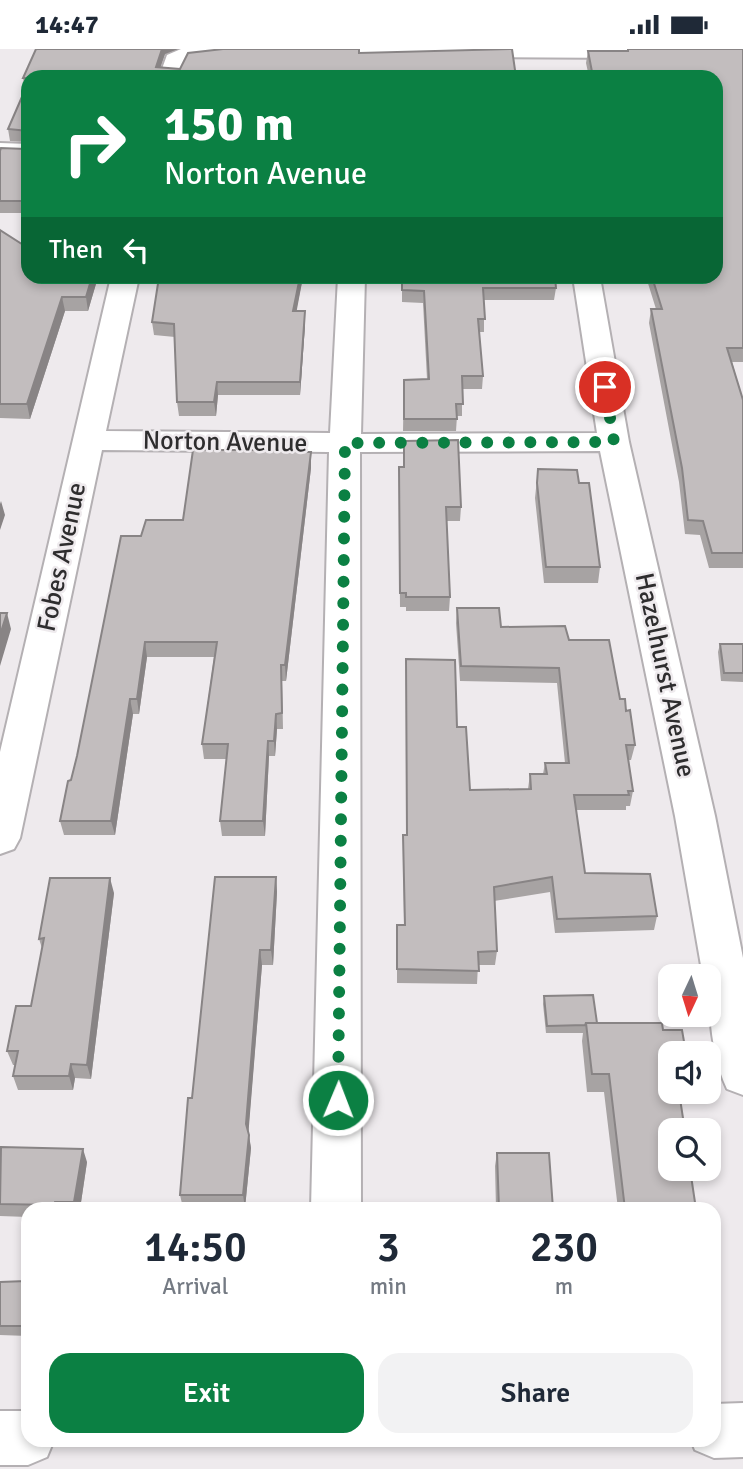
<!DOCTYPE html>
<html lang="en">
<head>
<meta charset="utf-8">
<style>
	body { margin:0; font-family:Signika,sans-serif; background:#f2f2f3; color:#1f2937; height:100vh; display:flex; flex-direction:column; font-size:26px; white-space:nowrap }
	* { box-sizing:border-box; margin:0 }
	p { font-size:23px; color:#747a83 }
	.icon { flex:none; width:38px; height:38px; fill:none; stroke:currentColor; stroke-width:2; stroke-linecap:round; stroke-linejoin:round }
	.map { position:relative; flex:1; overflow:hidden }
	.details { position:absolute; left:21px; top:1153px; width:700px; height:245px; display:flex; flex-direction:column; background:#fff; border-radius:21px; box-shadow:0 4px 10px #0003 }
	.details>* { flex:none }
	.guide { position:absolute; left:21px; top:21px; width:702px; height:214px; border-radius:21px; box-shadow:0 4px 10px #0003; background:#0b8043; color:#fff; overflow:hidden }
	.needle { width:46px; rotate:184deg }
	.controls { position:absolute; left:658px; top:915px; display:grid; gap:14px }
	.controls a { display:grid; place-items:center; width:63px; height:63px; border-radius:14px; background:#fff; box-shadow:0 4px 10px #0003; font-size:35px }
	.pin { position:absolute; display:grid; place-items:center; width:60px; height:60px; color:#fff; margin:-30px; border:4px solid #fff; border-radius:50%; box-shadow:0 2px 7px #0007 }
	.me { position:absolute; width:77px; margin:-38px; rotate:1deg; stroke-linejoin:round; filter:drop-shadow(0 0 5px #0008) }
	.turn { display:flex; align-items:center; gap:24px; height:147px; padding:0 28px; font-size:32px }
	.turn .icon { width:91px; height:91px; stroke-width:2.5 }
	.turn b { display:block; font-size:49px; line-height:60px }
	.then { display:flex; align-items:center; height:66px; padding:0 28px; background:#0003; gap:14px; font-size:26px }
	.eta { display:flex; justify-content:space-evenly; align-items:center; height:119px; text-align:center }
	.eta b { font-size:42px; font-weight:600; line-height:49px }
	.cta { display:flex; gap:14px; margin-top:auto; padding:14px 28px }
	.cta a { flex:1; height:80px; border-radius:21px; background:#0b8043; color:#fff; font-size:28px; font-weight:600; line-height:80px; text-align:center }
	.cta a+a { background:#f2f2f3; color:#1f2937 }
	.status { display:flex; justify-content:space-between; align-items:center; height:49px; padding:0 35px; background:#fff; direction:ltr }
	.status svg { height:19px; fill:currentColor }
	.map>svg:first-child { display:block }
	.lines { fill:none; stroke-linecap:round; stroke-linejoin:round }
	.minor-casing { stroke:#b4b0b3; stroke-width:4 }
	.minor { fill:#fff; fill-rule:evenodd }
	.wall { fill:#a7a3a3 }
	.shaded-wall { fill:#888485 }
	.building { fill:#c2bdbe; stroke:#888485; stroke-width:2 }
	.route { stroke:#0b8043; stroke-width:12; stroke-dasharray:0 21.6 }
	.labels { text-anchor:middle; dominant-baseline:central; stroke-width:5; stroke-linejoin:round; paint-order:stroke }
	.street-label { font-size:26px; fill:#2e2d2e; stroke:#eeeaed }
</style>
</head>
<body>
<div class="status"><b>14:47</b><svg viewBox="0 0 49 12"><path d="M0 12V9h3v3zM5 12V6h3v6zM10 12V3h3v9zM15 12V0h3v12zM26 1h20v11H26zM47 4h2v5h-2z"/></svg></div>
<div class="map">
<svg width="743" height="1420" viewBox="0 0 743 1420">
	<rect width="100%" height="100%" fill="#eeeaed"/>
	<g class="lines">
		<g class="minor-casing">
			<path id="minor" d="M 181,0 L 258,0 L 259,1 L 256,6 L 248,7 L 194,10 L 185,15 L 181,28 L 159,28 L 167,6 Z
				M 298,0 L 693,0 L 690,5 L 682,6 L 628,9 L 308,7 L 300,6 Z
				M 0,94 L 28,95 L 28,109 L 0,108 Z
				M 111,228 L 139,228 L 106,382 L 330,384 L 338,228 L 365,228 L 361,385 L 597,384 L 573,228 L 600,228 L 629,393 L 715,767 L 743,909 L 743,1046 L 727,1040 C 711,1006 709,964 709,928 L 703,928 L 675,767 L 600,402 L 360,403 L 361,1160 L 311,1160 L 329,403 L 102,401 L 20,789 L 14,800 L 0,805 L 0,703 Z
				M 743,1354 L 743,1408 L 714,1409 L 695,1401 L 691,1391 L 714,1391 L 714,1355 Z
				M 0,1362 L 28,1362 L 28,1391 L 54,1391 L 47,1408 L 28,1416 L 0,1416 Z"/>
		</g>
		<use href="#minor" class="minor"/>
	</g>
	<path class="wall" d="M 36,0 L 178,0 L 165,5 L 160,19 L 180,20 L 188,4 L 223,0 L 359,0 L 359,4 L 512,0 L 516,28 L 28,28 L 28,93 L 10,92 L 8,80 L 25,40 L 23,29 Z
		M 627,0 L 743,0 L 743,313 L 732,313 L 743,351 L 743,519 L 709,519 L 700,486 L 685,485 L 679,433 L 649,274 L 651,260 L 656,260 L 646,228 L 716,228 L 716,28 L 589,28 L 586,14 L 588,2 L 627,2 Z
		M 28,98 L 28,164 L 0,164 L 0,102 L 26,100 Z
		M 0,181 L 28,228 L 98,228 L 88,262 L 65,262 L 30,370 L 0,369 Z
		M 159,228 L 303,228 L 296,262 L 305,262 L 305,276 L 300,346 L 218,346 L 216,367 L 179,367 L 177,353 L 175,288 L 154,286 L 152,273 Z
		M 402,228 L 556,239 L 554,251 L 484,251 L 484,283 L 479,283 L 483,327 L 482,340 L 462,340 L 462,367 L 457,367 L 456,382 L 403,382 L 404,331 L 427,330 L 423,254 L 402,253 Z
		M 307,403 L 311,419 L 286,632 L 282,632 L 283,680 L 277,680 L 275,707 L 269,707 L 265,787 L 222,787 L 220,772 L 227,710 L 204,710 L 202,695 L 214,608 L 147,608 L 139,665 L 133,665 L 115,786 L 64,786 L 60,772 L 141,487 L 183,471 Z
		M 399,418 L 461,458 L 460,472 L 446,472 L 450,548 L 449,562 L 406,562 L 406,558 L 400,558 Z
		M 538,420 L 579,434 L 600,518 L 598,534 L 544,534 L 535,449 Z
		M 457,559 L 501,578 L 569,591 L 620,650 L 626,662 L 635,696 L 631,711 L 628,711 L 633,742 L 630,757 L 626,757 L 626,761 L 576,761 L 585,824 L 657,867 L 654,881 L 555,884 L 550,843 L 494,852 L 497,902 L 495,916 L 478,916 L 477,935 L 397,934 L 397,876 L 404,876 L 403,786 L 407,786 L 406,610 L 457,678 L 470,741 L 528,740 L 530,725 L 543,725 L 545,714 L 565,714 L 557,634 L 460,632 L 456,574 Z
		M 720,595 L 743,595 L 743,633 L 721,632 L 718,603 Z
		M 276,828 L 277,843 L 273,916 L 262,916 L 248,1084 L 251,1099 L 245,1159 L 183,1159 L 180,1146 L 192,1049 Z
		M 114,844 L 91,1030 L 75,1029 L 73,1041 L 18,1041 L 13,1027 L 15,1016 L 13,1016 L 7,1002 L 31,957 L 42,899 L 39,890 Z
		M 544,947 L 597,974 L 663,981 L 670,1004 L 696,1160 L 618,1160 L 604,1043 L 587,1043 L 582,992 L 583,984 L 546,984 L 543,955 Z
		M 0,1102 L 87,1113 L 80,1160 L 28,1160 L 28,1168 L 0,1167 Z
		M 497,1104 L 553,1160 L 496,1160 L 495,1117 Z
		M 28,1225 L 28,1287 L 0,1286 L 0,1233 L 26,1232 Z"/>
	<path class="shaded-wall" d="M 162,0 L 178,0 L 165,5 L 157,28 L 156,18 Z
		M 92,228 L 98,228 L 88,262 L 86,248 Z
		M 300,228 L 303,228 L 294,276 L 293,262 Z
		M 62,248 L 65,262 L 30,370 L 27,355 Z
		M 305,262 L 305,276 L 300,346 L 300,333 Z
		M 217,333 L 218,346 L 216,367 L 214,353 Z
		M 311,403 L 311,419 L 286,632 L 285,616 Z
		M 1,452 L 5,466 L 0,481 L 0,455 Z
		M 7,564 L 11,580 L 0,617 L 0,586 Z
		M 145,593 L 147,608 L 139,665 L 137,650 Z
		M 130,650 L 133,665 L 115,786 L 111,772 Z
		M 276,665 L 277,680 L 275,707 L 274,692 Z
		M 268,692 L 269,707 L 265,787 L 263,772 Z
		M 276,828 L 277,843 L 273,916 L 271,901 Z
		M 110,829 L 114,844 L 91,1030 L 87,1016 Z
		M 260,901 L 262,916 L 248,1089 L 246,1075 Z
		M 71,1015 L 75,1029 L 73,1041 L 69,1027 Z
		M 249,1086 L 251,1099 L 245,1159 L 243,1146 Z
		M 83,1100 L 87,1113 L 80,1160 L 77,1160 L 74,1153 Z"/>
	<path class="building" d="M 36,0 L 162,0 L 156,18 L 180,20 L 188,4 L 223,0 L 359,0 L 359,4 L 512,0 L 516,28 L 28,28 L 28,29 L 23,29 Z
		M 628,0 L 743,0 L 743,299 L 727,299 L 743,351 L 743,504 L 712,504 L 703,472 L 688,471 L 682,419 L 651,260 L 662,260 L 652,228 L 716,228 L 716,28 L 593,28 L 588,2 L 628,2 Z
		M 28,34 L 28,87 L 28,82 L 8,80 Z
		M 28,98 L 28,152 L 0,152 L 0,102 L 1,99 L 26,100 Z
		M 0,181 L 28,199 L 28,228 L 92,228 L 86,248 L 62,248 L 27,355 L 0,355 Z
		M 159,228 L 300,228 L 293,262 L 305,262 L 300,333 L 217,333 L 214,353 L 177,353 L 174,275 L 152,273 Z
		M 402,228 L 555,228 L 556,239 L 483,239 L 485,270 L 478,270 L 483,327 L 462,327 L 463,355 L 456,355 L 457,370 L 404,370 L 404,331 L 429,330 L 424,242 L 402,241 Z
		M 458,391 L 461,458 L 446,458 L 450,548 L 406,548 L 406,544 L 400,544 L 399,418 L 404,418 L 404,392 Z
		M 193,401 L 307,401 L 307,403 L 311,403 L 285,616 L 281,616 L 282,664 L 276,665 L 274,692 L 268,692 L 263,772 L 220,772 L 228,695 L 202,695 L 217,593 L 145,593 L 137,650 L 130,650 L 111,772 L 60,772 L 68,732 L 71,731 L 77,707 L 121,487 L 141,487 L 146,471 L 183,471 Z
		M 538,420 L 577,421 L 579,434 L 589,434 L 600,518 L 546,518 L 537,434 Z
		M 457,559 L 499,559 L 501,578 L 565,577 L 569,591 L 609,591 L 620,650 L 625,650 L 626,662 L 630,661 L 635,696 L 626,696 L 633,742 L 628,742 L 629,746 L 574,746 L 585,824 L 650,825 L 657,867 L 557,870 L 552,828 L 494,838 L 497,902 L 478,903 L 479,922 L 397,920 L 397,876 L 405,876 L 403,786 L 407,786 L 406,610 L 455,611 L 457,678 L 466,678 L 470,741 L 531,740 L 530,725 L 547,725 L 545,714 L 569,714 L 559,619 L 461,617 Z
		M 0,564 L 7,564 L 0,586 Z
		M 720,595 L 743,595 L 743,624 L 724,624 Z
		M 215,828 L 276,828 L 271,901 L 260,901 L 246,1075 L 249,1086 L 243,1146 L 180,1146 L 188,1049 L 192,1049 Z
		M 50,829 L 110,829 L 87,1016 L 71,1015 L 69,1027 L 13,1027 L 18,1002 L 7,1002 L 16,957 L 31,957 L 44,889 L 39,890 Z
		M 593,946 L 597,974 L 586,974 L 585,976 L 547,977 L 544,947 Z
		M 586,974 L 662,974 L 663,981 L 682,981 L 686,1004 L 670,1004 L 670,1043 L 679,1043 L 685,1082 L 670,1082 L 670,1120 L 690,1120 L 696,1160 L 625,1160 L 609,1025 L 592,1025 Z
		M 1,1098 L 83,1100 L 74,1153 L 55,1153 L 54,1156 L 0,1155 Z
		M 497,1104 L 549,1104 L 553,1160 L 499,1160 Z
		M 27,1225 L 28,1277 L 0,1277 L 0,1233 L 26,1232 Z"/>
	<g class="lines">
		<path class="route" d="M 338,1051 L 345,394 L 614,393 L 605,338"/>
	</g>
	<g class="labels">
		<g class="street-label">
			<text transform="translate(225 393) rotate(1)">Norton Avenue</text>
			<text transform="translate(62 508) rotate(-78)">Fobes Avenue</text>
			<text transform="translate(665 626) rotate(78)">Hazelhurst Avenue</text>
		</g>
	</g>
</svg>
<div class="controls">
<a><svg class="needle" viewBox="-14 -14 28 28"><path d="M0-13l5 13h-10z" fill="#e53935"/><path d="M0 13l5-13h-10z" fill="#747a83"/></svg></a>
<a><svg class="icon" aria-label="sound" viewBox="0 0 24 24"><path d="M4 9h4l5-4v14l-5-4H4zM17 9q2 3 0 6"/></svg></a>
<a><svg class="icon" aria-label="search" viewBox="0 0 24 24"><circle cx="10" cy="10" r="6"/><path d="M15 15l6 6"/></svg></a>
</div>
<div class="pin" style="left:605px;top:338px;background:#d93025"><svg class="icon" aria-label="arrive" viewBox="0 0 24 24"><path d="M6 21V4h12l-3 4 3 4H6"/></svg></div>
<svg class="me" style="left:338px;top:1051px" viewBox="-20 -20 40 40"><circle r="17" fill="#0b8043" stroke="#fff" stroke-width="3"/><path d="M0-11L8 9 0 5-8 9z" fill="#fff"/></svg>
<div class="guide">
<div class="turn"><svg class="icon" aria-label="right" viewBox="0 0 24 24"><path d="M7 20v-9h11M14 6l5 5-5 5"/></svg><div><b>150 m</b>Norton Avenue</div></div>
<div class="then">Then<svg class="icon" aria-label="left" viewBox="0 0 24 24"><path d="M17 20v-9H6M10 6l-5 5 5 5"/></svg></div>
</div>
<section class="details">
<div class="eta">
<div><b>14:50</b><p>Arrival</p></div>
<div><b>3</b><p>min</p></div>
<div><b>230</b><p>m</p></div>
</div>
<div class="cta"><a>Exit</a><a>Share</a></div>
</section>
</div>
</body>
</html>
